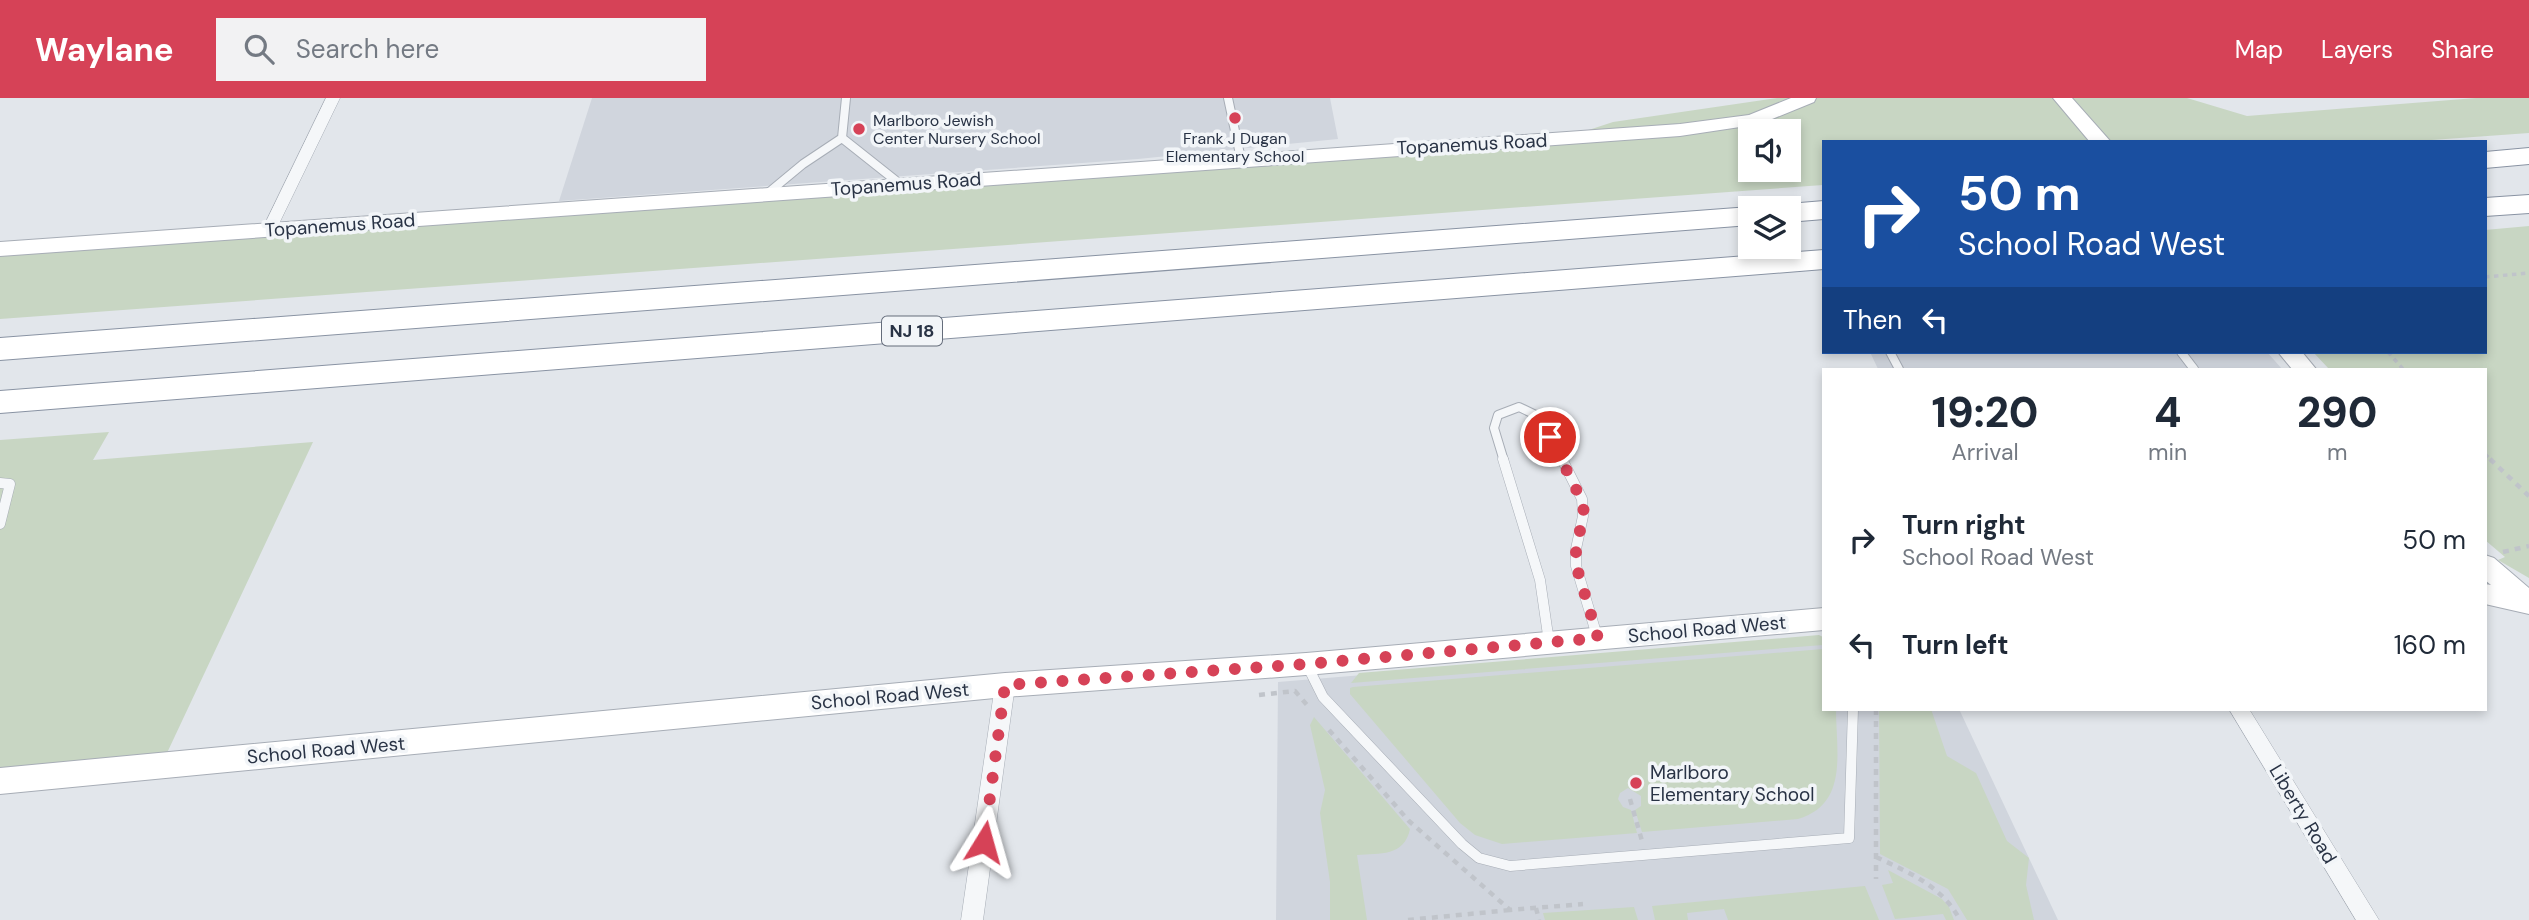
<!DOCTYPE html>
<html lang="en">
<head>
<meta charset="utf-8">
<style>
	body { margin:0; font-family:"DM Sans",sans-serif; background:#f2f2f3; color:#1f2937; height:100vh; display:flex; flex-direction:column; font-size:26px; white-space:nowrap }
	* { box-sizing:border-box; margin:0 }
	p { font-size:23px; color:#747a83 }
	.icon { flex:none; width:38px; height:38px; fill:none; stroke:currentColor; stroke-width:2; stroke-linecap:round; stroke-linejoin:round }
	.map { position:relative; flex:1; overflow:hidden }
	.drawer { position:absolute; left:1822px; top:270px; width:665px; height:343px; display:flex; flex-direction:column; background:#fff; border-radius:0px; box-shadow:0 4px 10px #0003 }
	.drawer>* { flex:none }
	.hud { position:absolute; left:1822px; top:42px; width:665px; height:214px; border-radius:0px; box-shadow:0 4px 10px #0003; background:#1a4fa0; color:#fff; overflow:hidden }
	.tools { position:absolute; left:1738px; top:21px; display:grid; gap:14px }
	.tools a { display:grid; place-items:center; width:63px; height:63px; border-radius:0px; background:#fff; box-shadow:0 4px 10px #0003; font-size:35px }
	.pin { position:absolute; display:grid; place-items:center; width:60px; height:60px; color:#fff; margin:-30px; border:4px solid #fff; border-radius:50%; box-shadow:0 2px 7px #0007 }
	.me { position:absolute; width:77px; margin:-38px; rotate:8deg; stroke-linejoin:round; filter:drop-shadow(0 0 5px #0008) }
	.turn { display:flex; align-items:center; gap:24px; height:147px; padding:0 21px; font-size:32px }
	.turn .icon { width:91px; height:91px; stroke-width:2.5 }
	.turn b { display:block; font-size:49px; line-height:60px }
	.then { display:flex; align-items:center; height:66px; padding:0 21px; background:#0003; gap:14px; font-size:26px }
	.eta { display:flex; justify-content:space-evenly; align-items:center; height:119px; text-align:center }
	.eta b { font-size:42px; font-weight:800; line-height:49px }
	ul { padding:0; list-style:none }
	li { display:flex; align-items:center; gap:21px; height:105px; padding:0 21px }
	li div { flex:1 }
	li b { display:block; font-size:26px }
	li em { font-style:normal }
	header { display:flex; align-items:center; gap:42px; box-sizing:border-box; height:98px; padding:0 35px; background:#d64257; color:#fff }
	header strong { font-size:33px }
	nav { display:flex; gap:38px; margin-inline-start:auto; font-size:24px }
	.search { width:490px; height:63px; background:#f2f2f3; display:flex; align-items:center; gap:18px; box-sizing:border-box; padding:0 24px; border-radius:0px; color:#747a83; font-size:26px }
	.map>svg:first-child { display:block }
	.built { fill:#d0d5dd }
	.green { fill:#c8d6c3; fill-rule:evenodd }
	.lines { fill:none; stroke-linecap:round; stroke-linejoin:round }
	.lane-far1-casing { stroke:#a7adb6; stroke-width:10 }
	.lane-casing { stroke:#a7adb6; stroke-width:11 }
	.street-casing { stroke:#a7adb6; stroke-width:1 }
	.secondary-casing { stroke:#a7adb6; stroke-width:2 }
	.highway-casing { stroke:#8993a3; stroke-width:2 }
	.path-far1 { stroke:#c0c4ca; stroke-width:3.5; stroke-dasharray:4.5 4.5; stroke-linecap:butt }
	.path { stroke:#c0c4ca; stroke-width:4.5; stroke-dasharray:6 6; stroke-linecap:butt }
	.lane-far1 { stroke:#f5f7f9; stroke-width:8 }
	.lane { stroke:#f5f7f9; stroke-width:10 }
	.street { fill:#f5f7f9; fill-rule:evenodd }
	.secondary { fill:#fff; fill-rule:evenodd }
	.highway { fill:#fff; fill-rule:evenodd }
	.route { stroke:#d64257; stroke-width:12; stroke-dasharray:0 21.6 }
	.poi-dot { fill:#d64257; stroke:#f2f5f8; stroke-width:2.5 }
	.labels { text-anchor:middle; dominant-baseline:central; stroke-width:7; stroke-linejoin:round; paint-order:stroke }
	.far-poi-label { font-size:16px; fill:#293345; stroke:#f2f5f8; text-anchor:start }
	.shield { fill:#f2f5f8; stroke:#656d7b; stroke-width:2 }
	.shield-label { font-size:18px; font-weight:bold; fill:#293345 }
	.street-label { font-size:19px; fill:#293345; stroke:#f2f5f8 }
	.poi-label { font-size:19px; fill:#293345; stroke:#f2f5f8; text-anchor:start }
</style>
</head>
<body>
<header>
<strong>Waylane</strong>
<div class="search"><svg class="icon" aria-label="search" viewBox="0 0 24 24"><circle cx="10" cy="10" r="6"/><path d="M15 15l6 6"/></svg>Search here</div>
<nav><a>Map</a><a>Layers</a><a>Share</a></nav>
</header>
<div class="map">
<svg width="2529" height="822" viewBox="0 0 2529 822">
	<rect width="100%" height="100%" fill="#e2e6eb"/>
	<path class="built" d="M 592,0 L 1330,0 L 1338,41 L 1138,61 L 559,103 Z
		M 1870,254 L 2267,254 L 2282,271 L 1878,271 Z
		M 1823,539 L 1824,611 L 1959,611 L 2058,822 L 1276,822 L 1278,584 Z"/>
	<path class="green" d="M 1777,0 L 2187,0 L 2247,18 L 2476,0 L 2529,0 L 2529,35 L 2404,44 L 1824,44 L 1823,87 L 0,221 L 0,157 L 1540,48 L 1613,24 ZM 1750,33 L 1788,33 L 1788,72 L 1750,72 Z
		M 2529,128 L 2529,480 L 2498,462 L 2505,459 L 2485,442 L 2485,271 L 2329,271 L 2313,254 L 2485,254 L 2485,132 Z
		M 109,334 L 93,362 L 313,344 L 159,672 L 0,687 L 0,342 Z
		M 1819,537 L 1823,539 L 1823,547 L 1351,585 L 1359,575 Z
		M 1823,551 L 1824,611 L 1836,611 C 1836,653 1849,706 1798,721 L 1642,734 L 1635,712 L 1641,708 L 1641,698 L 1628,690 L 1620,695 L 1618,701 L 1623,709 L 1631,712 L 1637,735 L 1502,746 L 1475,737 L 1460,725 L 1350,596 L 1350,590 L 1353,589 Z
		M 1879,611 L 1931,611 L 1947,658 L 1976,675 L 2007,743 L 2029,760 L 2026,787 L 2034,822 L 1967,822 L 1948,791 L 1880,756 Z
		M 1314,619 L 1410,731 C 1404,759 1380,755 1357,757 L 1367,822 L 1330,822 L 1330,784 L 1320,715 L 1325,692 L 1310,627 Z
		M 1888,772 L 1942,801 L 1949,809 L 1954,822 L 1946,822 L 1943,816 L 1895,821 L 1882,787 L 1893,785 Z
		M 1865,788 L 1879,822 L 1728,822 L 1724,811 L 1687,815 L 1688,822 L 1655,822 L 1652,808 Z
		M 1634,809 L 1638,822 L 1545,822 L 1543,815 Z"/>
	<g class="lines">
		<g class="lane-far1-casing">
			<path id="lane-far1" d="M 1228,0 L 1241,61
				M 842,40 L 900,86
				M 842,40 L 846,0
				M 768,95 L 803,66 L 842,40
				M 1890,254 L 1899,271
				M 2181,254 L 2194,271
				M 1504,363 L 1494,330 L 1498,317 L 1519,309 L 1540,319 L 1562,363"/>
		</g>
		<g class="lane-casing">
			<path id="lane" d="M 1503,361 L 1540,482 L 1549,544
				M 1562,361 L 1582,401 L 1583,418 L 1576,451 L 1576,468 L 1597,538
				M 0,385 L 10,386 L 0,426
				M 1307,567 L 1323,599 L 1462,746 L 1479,760 L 1510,768 L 1849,740 L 1853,611"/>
		</g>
		<g class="street-casing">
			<path id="street" d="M 326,0 L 340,0 L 276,132 L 274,135 L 264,135 L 262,132 Z
				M 1005,579 L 1012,581 L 1015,587 L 983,822 L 961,822 L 995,587 L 998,581 Z
				M 2229,611 L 2249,611 L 2379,822 L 2356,822 Z"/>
		</g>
		<g class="secondary-casing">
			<path id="secondary" d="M 1791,0 L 1816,0 L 1814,4 L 1760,26 L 1680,38 L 0,158 L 0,144 L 1680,26 L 1749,17 Z
				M 2053,0 L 2072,0 L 2111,44 L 2090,44 Z
				M 2278,254 L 2302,254 L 2316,271 L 2292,271 Z
				M 2485,457 L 2494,460 L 2529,490 L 2529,516 L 2485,506 L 2485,486 L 2491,487 L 2485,482 Z
				M 1824,510 L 1824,532 L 1306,577 L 1005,599 L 0,696 L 0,670 L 1005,575 L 1306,555 Z"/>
		</g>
		<g class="highway-casing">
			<path id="highway" d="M 2529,50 L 2529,66 L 2485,70 L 2485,54 Z
				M 2529,97 L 2529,115 L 2485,118 L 2485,100 Z
				M 1824,103 L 1824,121 L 1788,124 L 1788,110 L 1777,110 L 1788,106 Z
				M 1750,109 L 1754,110 L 1750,110 L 1750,127 L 0,262 L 0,240 Z
				M 1824,152 L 1824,171 L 0,315 L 0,293 Z"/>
		</g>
		<path class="path-far1" d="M 2485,179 L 2529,175
			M 2388,254 L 2403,271
			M 2485,356 L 2492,363"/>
		<path class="path" d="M 2490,361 L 2529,398
			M 2503,454 L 2529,448
			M 1259,597 L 1295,593 L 1307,607
			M 1876,611 L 1876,781
			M 1329,632 L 1409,723 L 1510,812 L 1583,806
			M 1630,701 L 1642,743
			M 1876,759 C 1910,775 1942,788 1960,822
			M 1536,810 L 1539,822
			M 1408,822 L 1510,812"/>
		<use href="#lane-far1" class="lane-far1"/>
		<use href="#lane" class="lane"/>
		<use href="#street" class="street"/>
		<use href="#secondary" class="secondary"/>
		<use href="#highway" class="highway"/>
	</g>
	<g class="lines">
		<path class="route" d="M 984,744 L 1005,587 L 1306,566 L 1598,540 L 1576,467 L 1576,451 L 1584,414 L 1581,401 L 1550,339"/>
	</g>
	<g class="poi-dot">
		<circle cx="1235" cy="20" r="7"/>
		<circle cx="859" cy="31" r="7"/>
		<circle cx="1636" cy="685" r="7"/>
	</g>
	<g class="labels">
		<g class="far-poi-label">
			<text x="873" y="22">Marlboro Jewish<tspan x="873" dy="18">Center Nursery School</tspan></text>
			<text x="1235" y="40" text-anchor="middle">Frank J Dugan<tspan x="1235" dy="18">Elementary School</tspan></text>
		</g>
		<rect class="shield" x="882" y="218.5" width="60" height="29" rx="5"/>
		<g class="shield-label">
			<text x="912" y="233">NJ 18</text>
		</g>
		<g class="street-label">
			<text transform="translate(1472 46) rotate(-3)">Topanemus Road</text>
			<text transform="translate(906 86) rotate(-4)">Topanemus Road</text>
			<text transform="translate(340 127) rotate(-4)">Topanemus Road</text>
			<text transform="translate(1707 531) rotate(-5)">School Road West</text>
			<text transform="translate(890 598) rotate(-5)">School Road West</text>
			<text transform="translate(326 652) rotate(-5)">School Road West</text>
			<text transform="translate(2303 716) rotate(59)">Liberty Road</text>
		</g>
		<g class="poi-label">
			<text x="1650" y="674">Marlboro<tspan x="1650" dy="22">Elementary School</tspan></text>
		</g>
	</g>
</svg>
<div class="tools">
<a><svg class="icon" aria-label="sound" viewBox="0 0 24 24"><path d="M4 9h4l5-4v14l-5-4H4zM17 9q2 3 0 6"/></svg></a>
<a><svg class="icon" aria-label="layers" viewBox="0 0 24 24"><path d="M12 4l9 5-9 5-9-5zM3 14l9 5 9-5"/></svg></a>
</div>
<div class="pin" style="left:1550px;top:339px;background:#d93025"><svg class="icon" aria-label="arrive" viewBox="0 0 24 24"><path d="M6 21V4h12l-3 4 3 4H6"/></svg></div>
<svg class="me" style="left:984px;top:744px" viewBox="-20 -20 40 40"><path d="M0-17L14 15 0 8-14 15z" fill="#d64257" stroke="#fff" stroke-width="4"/></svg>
<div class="hud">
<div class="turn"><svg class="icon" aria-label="right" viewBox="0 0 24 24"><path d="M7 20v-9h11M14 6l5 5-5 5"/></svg><div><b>50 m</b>School Road West</div></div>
<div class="then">Then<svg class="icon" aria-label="left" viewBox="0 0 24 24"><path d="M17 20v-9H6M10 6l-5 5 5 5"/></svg></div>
</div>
<section class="drawer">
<div class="eta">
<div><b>19:20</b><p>Arrival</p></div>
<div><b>4</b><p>min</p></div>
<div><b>290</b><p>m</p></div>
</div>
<ul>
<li><svg class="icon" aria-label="right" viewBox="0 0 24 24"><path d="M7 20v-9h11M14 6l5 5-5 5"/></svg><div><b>Turn right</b><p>School Road West</p></div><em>50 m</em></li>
<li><svg class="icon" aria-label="left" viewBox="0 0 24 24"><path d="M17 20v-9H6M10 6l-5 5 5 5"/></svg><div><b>Turn left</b></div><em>160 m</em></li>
</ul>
</section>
</div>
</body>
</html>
